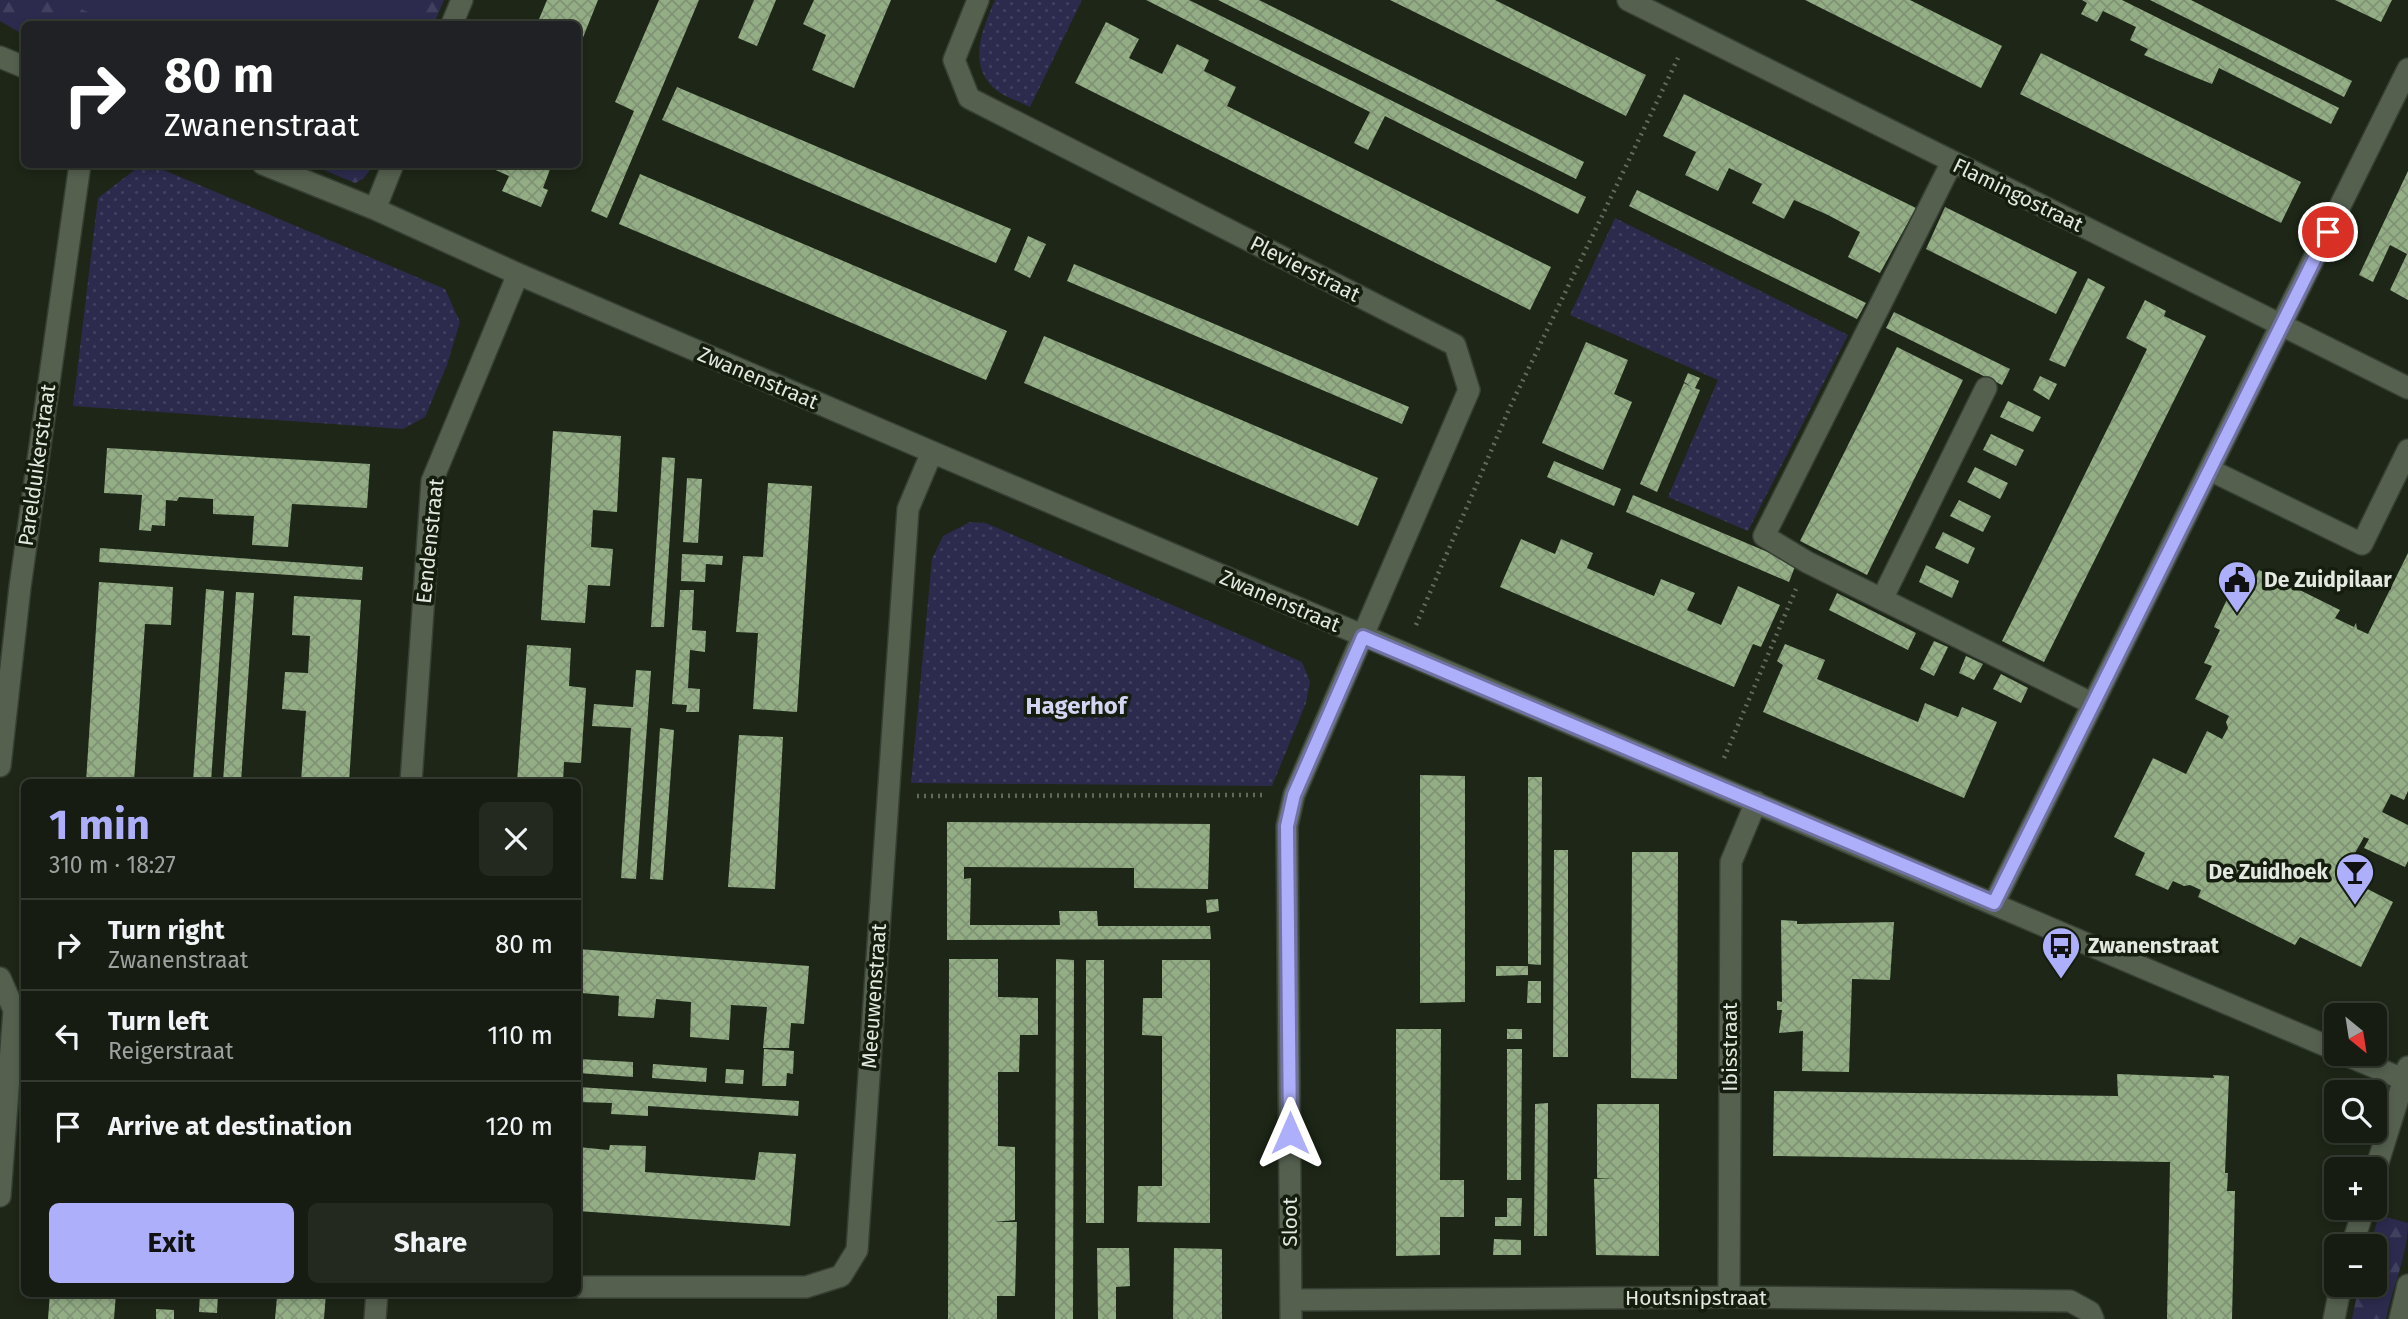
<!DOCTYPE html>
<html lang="en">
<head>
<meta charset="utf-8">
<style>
	body { margin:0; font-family:"Fira Sans",sans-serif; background:#23291f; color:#f1f3f6; height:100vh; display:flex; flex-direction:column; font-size:26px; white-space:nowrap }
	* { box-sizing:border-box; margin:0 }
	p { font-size:23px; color:#9ea19f }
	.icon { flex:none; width:38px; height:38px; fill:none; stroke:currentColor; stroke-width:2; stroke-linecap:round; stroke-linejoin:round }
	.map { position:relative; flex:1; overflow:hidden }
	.side { position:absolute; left:21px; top:779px; width:560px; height:518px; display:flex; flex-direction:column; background:#161c11; border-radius:10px; box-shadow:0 4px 10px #0003,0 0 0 2px #353a31 }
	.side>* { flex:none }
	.top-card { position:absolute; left:21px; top:21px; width:560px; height:147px; border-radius:10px; box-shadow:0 4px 10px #0003,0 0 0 2px #353a31; background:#202124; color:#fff; overflow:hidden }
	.needle { width:46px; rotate:150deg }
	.controls { position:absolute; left:2324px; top:1003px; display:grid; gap:14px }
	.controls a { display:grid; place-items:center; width:63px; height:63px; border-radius:10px; background:#161c11; box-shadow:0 4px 10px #0003,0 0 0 2px #353a31; font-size:35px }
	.pin { position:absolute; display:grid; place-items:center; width:60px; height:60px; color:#fff; margin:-30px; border:4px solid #fff; border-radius:50%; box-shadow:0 2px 7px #0007 }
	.me { position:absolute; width:77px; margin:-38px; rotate:0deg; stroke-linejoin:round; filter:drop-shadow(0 0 5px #0008) }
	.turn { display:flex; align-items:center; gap:24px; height:147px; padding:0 28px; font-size:32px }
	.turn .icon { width:91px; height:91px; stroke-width:2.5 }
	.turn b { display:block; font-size:49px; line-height:60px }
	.round { display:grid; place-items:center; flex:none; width:74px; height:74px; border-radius:10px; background:#23291f }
	.overview { display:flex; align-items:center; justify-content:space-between; height:119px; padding:0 28px }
	h1 { font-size:42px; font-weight:700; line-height:52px; color:#adaffb }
	.action { display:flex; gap:14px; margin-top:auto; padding:14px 28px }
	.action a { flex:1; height:80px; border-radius:10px; background:#adaffb; color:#111; font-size:28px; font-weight:700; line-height:80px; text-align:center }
	.action a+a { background:#23291f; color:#f1f3f6 }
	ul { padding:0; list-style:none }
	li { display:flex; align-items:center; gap:21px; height:91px; padding:0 28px; border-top:2px solid #353a31 }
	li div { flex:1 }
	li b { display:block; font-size:26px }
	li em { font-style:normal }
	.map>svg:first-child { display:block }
	.grass { fill:url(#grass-dots) }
	.forest { fill:url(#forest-firs) }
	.pitch { fill:#2c2b4e }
	.building { fill:url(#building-cross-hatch) }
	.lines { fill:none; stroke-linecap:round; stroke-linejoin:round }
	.service-casing { stroke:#373f34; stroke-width:24 }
	.minor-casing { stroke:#373f34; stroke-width:24 }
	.tertiary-casing { stroke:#373f34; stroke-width:24 }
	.path { stroke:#626a5d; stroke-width:4.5; stroke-dasharray:2 5; stroke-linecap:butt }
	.service { stroke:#55604f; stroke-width:21 }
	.minor { stroke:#55604f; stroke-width:21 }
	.tertiary { stroke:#55604f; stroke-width:21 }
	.route-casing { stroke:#7072a3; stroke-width:18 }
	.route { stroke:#adaffb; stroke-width:12 }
	.labels { text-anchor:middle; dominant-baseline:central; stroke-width:7; stroke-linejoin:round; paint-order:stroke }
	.street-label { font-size:21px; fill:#e3e9e0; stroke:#141d0e }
	.poi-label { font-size:21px; font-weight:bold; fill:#e3e9e0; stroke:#141d0e; text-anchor:start }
	.quarter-label { font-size:24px; font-weight:bold; fill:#d4d5f2; stroke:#141d0e }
</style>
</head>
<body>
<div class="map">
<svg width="2408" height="1319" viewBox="0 0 2408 1319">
	<defs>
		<pattern id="grass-dots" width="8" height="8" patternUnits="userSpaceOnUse" patternTransform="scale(1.75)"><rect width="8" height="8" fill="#2c2b4e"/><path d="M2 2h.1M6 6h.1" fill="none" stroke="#40405f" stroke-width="1.8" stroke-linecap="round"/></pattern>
		<pattern id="forest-firs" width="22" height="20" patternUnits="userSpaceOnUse" patternTransform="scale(1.75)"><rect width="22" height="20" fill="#2c2b4e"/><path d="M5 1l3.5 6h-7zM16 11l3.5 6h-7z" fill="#40405f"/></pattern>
		<pattern id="building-cross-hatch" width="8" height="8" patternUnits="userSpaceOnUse" patternTransform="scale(1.75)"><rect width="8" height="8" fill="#93ad85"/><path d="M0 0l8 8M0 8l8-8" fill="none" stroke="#7f9374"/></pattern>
	</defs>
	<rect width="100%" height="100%" fill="#1d2617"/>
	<path class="grass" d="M 995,0 L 1082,0 L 1030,107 C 1020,102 1005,97 996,90 C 966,65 983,28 995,0 Z
		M 141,165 L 152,165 L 445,289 L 460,322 L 447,365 L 425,417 L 403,429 L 73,406 L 98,198 Z
		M 1615,218 L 1848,335 L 1748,531 L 1668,497 L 1718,380 L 1570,315 Z
		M 970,522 L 986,523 L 1302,662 L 1310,682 L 1306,703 L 1272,786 L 911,783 L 932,559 L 943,536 Z"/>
	<path class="forest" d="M 0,0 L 99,0 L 156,24 L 24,24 L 24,35 L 0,21 Z
		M 381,0 L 444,0 L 434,24 L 370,24 Z
		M 312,165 L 374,165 L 363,179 L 355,183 Z
		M 2379,1215 L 2408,1223 C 2408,1255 2392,1287 2386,1319 L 2352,1319 L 2359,1285 L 2375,1284 L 2375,1246 L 2370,1246 Z"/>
	<path class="pitch" d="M 63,0 L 422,0 L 408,24 L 112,24 Z"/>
	<path class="building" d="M 547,0 L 598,0 L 578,50 L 578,24 L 537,24 Z
		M 659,0 L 699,0 L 607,218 L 591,211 L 634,111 L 615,102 Z
		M 754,0 L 776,0 L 757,46 L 738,38 Z
		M 814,0 L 891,0 L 854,88 L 812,70 L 826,35 L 803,24 Z
		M 1146,0 L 1189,0 L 1586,197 L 1578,214 L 1385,116 L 1368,150 L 1354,143 L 1370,112 Z
		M 1218,0 L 1259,0 L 1534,137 L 1584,162 L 1576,179 Z
		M 1390,0 L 1495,0 L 1646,75 L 1626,116 Z
		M 1805,0 L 1910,0 L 2002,46 L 1981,88 Z
		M 2082,0 L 2122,0 L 2339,108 L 2331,124 L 2219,68 L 2212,84 L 2192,76 L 2144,55 L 2148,49 L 2130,40 L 2136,27 L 2103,11 L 2097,22 L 2081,14 L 2087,3 Z
		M 2150,0 L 2191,0 L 2352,81 L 2344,97 Z
		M 2335,0 L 2392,0 L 2381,22 Z
		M 1106,22 L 1139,39 L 1129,58 L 1162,74 L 1177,44 L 1209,60 L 1204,71 L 1236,87 L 1227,106 L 1551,267 L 1530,310 L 1075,83 Z
		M 2041,53 L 2301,182 L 2281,223 L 2020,94 Z
		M 677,87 L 1011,229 L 996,263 L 662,120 Z
		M 1684,94 L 1916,208 L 1880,273 L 1848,257 L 1860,232 L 1828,215 L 1794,200 L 1784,219 L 1752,203 L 1762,184 L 1729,168 L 1718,191 L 1685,175 L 1696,152 L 1663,136 Z
		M 482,164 L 552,164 L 543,188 L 548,190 L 541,207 L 502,191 L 509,176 Z
		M 2408,171 L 2408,300 L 2390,290 L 2407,254 L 2390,245 L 2373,282 L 2359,275 Z
		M 640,174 L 1007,331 L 986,380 L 619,224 Z
		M 1637,190 L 1866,303 L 1857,319 L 1629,206 Z
		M 1945,207 L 2077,272 L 2056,314 L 1926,249 Z
		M 1028,236 L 1046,244 L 1030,278 L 1014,270 Z
		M 1074,264 L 1409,407 L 1402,424 L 1067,281 Z
		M 2088,278 L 2105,287 L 2065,367 L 2049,360 Z
		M 2145,300 L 2166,311 L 2164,316 L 2206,336 L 2044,662 L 2002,641 L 2147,349 L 2126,338 Z
		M 1894,312 L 2010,369 L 2002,385 L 1886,328 Z
		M 1044,336 L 1378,478 L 1358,526 L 1024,383 Z
		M 1586,342 L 1628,360 L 1614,394 L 1632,402 L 1603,470 L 1542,443 Z
		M 1897,347 L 1963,380 L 1867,575 L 1800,541 Z
		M 1688,373 L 1700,378 L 1695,388 L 1700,390 L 1657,492 L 1640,484 L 1684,383 L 1692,387 L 1684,382 Z
		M 2040,376 L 2057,384 L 2049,400 L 2033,390 Z
		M 2008,401 L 2041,417 L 2033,432 L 2000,417 Z
		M 553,431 L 621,436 L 617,512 L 593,510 L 591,547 L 613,549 L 610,586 L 588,585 L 585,623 L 541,620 Z
		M 1991,434 L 2024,450 L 2016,466 L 1983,450 Z
		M 107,448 L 370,464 L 367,508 L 292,504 L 288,547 L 252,545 L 254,516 L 213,514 L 213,499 L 179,497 L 177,501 L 166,500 L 165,526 L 152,525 L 151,531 L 139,530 L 142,495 L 104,493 Z
		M 662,457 L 675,458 L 664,627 L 651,627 Z
		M 1554,461 L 1621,489 L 1614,506 L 1547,477 Z
		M 1975,467 L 2008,483 L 2000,499 L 1967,482 Z
		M 687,478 L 702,479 L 698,543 L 683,542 Z
		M 768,483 L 812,486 L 797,712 L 753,709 L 758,633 L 736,632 L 743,556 L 763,557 Z
		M 1633,495 L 1796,564 L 1789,582 L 1626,512 Z
		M 1959,500 L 1991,516 L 1983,532 L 1950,516 Z
		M 1943,532 L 1975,548 L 1968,564 L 1935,548 Z
		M 1521,539 L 1555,554 L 1561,539 L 1593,553 L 1587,568 L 1654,596 L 1661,579 L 1695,593 L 1687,610 L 1721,625 L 1738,586 L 1780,605 L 1761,647 L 1753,644 L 1734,687 L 1500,587 Z
		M 100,548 L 363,567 L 362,580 L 99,562 Z
		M 2408,553 L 2408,791 L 2404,800 L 2391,794 L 2382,812 L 2408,825 L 2408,861 L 2405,867 L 2364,848 L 2369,839 L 2364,837 L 2342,876 L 2393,902 L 2361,967 L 2300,937 L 2295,945 L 2198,897 L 2201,890 L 2190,885 L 2184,886 L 2173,881 L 2168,890 L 2135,875 L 2145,853 L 2114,837 L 2153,758 L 2186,774 L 2207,731 L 2222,739 L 2228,728 L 2226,722 L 2229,716 L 2195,699 L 2212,666 L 2204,663 L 2220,630 L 2214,627 L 2229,595 L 2243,602 L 2259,570 L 2340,610 L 2335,618 L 2354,627 L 2356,623 L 2357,629 L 2368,634 Z
		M 682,554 L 723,556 L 722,565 L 706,564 L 705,582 L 681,581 Z
		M 1926,565 L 1959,581 L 1952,598 L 1919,582 Z
		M 99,582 L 173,587 L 171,625 L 145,624 L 134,782 L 86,782 Z
		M 206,589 L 224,591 L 211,782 L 193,782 Z
		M 680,590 L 694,590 L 692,630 L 706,631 L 705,652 L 690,650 L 688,688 L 700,689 L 699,712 L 686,712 L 687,705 L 672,704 Z
		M 236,592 L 254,593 L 241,782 L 223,782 Z
		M 1837,593 L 1916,633 L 1908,650 L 1829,610 Z
		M 294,596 L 361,600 L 349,782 L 301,782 L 306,711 L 282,709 L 285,672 L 308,673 L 310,636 L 292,635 Z
		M 1934,641 L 1948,647 L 1934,676 L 1920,669 Z
		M 1785,644 L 1825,660 L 1817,679 L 1918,722 L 1925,703 L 1958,717 L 1962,707 L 1997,722 L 1964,798 L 1763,712 L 1783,665 L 1777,661 Z
		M 527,645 L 571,648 L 569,686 L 586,688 L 581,763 L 564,762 L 563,782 L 517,782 Z
		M 1966,656 L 1983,664 L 1974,680 L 1959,673 Z
		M 636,670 L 651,671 L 636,879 L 621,878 L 631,728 L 592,726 L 594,704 L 633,707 Z
		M 2001,674 L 2028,688 L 2021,703 L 1993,689 Z
		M 660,728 L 674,730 L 663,880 L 650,879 Z
		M 739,735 L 783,737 L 775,889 L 728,887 Z
		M 1420,775 L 1465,776 L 1465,1002 L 1420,1003 Z
		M 1528,777 L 1542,777 L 1541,965 L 1528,964 Z
		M 947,822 L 1210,824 L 1208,889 L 1134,888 L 1134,868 L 964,867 L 964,879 L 971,878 L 970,925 L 1060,925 L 1059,911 L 1097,911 L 1098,926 L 1210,926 L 1211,939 L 947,940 Z
		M 1554,850 L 1568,850 L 1568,1057 L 1553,1057 Z
		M 1632,852 L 1678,852 L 1677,1079 L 1631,1078 Z
		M 1218,899 L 1219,911 L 1207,913 L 1206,900 Z
		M 1781,920 L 1797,921 L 1797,924 L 1894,922 L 1890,980 L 1852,979 L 1849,1072 L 1802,1071 L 1803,1031 L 1779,1033 L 1782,1010 L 1777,1010 L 1777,1001 L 1782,1002 Z
		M 578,949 L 809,966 L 804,1024 L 791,1023 L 789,1048 L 763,1048 L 767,1007 L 731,1005 L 729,1040 L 690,1037 L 691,1002 L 656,999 L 654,1018 L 618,1016 L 619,996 L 581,993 L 581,1009 L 578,1009 Z
		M 949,959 L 998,959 L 998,997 L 1038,998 L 1038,1035 L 1020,1035 L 1019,1072 L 998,1072 L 998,1146 L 1015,1147 L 1015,1220 L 994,1222 L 1017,1222 L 1015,1296 L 997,1296 L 997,1319 L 948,1319 Z
		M 1056,959 L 1074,960 L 1073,1319 L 1055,1319 Z
		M 1086,960 L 1104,960 L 1104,1223 L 1086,1223 Z
		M 1162,960 L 1210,960 L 1210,1223 L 1137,1222 L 1138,1186 L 1162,1186 L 1162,1036 L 1142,1035 L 1143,998 L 1162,998 Z
		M 1496,966 L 1528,966 L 1528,975 L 1496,976 Z
		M 1528,981 L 1541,981 L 1541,1003 L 1527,1003 Z
		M 1396,1029 L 1441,1029 L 1440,1180 L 1464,1180 L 1464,1217 L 1440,1217 L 1440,1255 L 1396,1256 Z
		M 1507,1029 L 1522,1029 L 1522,1039 L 1507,1039 Z
		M 764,1049 L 794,1051 L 793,1074 L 787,1073 L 786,1086 L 762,1086 Z
		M 1507,1049 L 1522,1049 L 1521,1180 L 1507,1180 Z
		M 578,1059 L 633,1062 L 633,1077 L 578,1073 Z
		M 653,1064 L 707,1068 L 706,1082 L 652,1078 Z
		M 726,1069 L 744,1070 L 743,1084 L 725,1083 Z
		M 2117,1074 L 2214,1078 L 2213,1075 L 2229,1076 L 2225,1173 L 2228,1173 L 2227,1191 L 2235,1191 L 2232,1319 L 2167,1319 L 2170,1162 L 1773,1156 L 1774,1091 L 2118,1096 Z
		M 578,1087 L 799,1101 L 798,1116 L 648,1106 L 648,1116 L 611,1114 L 612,1103 L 578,1102 Z
		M 1548,1103 L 1547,1236 L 1534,1236 L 1535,1104 Z
		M 1597,1104 L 1659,1104 L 1659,1256 L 1596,1255 L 1594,1179 L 1614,1178 L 1597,1178 Z
		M 610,1145 L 646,1146 L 645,1172 L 755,1180 L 759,1152 L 796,1154 L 790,1226 L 578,1211 L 578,1147 L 609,1150 Z
		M 1507,1198 L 1522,1198 L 1521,1226 L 1495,1226 L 1495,1217 L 1507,1217 Z
		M 1494,1239 L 1521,1240 L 1521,1255 L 1493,1255 Z
		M 1097,1248 L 1129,1248 L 1130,1286 L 1116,1287 L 1116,1319 L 1098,1319 Z
		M 1174,1248 L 1222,1249 L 1222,1319 L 1173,1319 Z
		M 50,1293 L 116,1293 L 114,1319 L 48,1319 Z
		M 200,1293 L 218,1293 L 217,1313 L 199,1312 Z
		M 263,1293 L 326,1293 L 324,1319 L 275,1319 L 277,1297 L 263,1296 Z
		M 156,1309 L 174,1310 L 174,1319 L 156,1319 Z"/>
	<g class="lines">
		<g class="service-casing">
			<path id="service" d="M 1952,162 L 1764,536 L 1807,562 L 2093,704
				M 2210,470 L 2362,544 L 2408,450
				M 1882,599 L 1986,388"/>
		</g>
		<g class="minor-casing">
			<path id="minor" d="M 978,0 L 954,60 L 969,98 L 1455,345 L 1469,390 L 1294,795 L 1287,826 L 1291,1319
				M 1628,0 L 2408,388
				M 452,24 L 462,0
				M 0,57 L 24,67
				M 263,164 L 375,209 L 518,274 L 932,452 L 2336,1050
				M 375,209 L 393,164
				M 0,766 L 20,587 L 80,164
				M 411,782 L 432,481 L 518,274
				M 1994,903 L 2408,69
				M 0,978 L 14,1010 L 0,1196
				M 2343,1054 L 2408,1081
				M 578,1287 L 806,1287 L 841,1276 L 857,1250 L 908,509 L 932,452
				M 1729,1297 L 1731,862 L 1756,802
				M 1291,1300 L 1729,1297 L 2070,1301 L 2090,1312 L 2093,1319
				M 375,1319 L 377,1293"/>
		</g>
		<g class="tertiary-casing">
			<path id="tertiary" d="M 2375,1172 L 2408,1067
				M 2352,1246 L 2364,1208
				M 2334,1319 L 2341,1284
				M 2400,1319 L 2408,1285"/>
		</g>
		<path class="path" d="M 1416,625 L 1510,407 L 1678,58
			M 1724,758 L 1796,589
			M 917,796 L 1262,795"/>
		<use href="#service" class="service"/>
		<use href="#minor" class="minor"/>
		<use href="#tertiary" class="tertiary"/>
	</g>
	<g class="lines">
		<g class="route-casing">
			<path id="route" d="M 1290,1133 L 1287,826 L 1294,795 L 1363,637 L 1994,903 L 2328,232"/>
		</g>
		<use href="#route" class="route"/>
	</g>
	<defs>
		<g id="civic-pin" transform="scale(2.0125)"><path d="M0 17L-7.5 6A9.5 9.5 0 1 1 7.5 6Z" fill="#adaffb" stroke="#141d0e"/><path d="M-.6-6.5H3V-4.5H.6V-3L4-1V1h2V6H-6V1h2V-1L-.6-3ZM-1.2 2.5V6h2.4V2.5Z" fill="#111"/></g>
		<g id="bar-pin" transform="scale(2.0125)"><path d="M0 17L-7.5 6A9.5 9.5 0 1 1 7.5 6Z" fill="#adaffb" stroke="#141d0e"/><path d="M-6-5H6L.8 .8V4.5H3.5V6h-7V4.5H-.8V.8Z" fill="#111"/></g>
		<g id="bus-pin" transform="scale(2.0125)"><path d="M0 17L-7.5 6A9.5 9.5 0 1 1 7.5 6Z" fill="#adaffb" stroke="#141d0e"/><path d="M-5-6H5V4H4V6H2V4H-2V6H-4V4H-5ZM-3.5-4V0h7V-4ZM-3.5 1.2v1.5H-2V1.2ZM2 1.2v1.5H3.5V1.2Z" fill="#111"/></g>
	</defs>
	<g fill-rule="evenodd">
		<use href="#civic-pin" x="2237" y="580"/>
		<use href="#bar-pin" x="2355" y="872"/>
		<use href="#bus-pin" x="2061" y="946"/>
	</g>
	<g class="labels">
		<g class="street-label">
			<text transform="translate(2018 195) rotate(26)">Flamingostraat</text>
			<text transform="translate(1305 269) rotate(27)">Plevierstraat</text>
			<text transform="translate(758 378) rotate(23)">Zwanenstraat</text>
			<text transform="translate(37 465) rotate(-82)">Parelduikerstraat</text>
			<text transform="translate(430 541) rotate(-84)">Eendenstraat</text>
			<text transform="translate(1280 601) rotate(23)">Zwanenstraat</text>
			<text transform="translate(874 996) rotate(-86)">Meeuwenstraat</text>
			<text transform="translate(1730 1047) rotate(-90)">Ibisstraat</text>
			<text transform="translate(1290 1222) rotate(-90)">Sloot</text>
			<text x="1696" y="1298">Houtsnipstraat</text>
		</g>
		<g class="poi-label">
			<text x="2264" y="580">De Zuidpilaar</text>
			<text x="2328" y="872" text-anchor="end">De Zuidhoek</text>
			<text x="2088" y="946">Zwanenstraat</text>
		</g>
		<g class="quarter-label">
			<text x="1076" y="706">Hagerhof</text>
		</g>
	</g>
</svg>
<div class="controls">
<a><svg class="needle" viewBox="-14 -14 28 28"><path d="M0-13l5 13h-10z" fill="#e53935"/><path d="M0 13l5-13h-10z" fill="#9ea19f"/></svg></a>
<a><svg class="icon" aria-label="search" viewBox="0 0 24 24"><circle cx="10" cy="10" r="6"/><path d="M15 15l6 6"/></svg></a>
<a>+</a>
<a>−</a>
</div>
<div class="pin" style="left:2328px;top:232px;background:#d93025"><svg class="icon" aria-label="arrive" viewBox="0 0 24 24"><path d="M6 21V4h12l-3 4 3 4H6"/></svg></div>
<svg class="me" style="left:1290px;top:1133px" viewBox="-20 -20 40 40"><path d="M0-17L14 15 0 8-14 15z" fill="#adaffb" stroke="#fff" stroke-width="4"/></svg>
<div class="top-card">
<div class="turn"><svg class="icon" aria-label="right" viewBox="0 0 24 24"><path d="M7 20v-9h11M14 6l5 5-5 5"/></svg><div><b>80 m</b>Zwanenstraat</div></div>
</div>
<section class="side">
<div class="overview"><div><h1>1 min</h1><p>310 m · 18:27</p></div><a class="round"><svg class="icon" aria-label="close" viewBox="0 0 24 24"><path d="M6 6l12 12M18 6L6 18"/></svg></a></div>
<ul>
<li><svg class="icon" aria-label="right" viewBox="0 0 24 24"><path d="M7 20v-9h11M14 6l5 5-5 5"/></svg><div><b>Turn right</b><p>Zwanenstraat</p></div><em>80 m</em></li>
<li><svg class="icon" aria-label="left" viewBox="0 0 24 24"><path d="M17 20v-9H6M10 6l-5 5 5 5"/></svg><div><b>Turn left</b><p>Reigerstraat</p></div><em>110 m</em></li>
<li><svg class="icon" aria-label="arrive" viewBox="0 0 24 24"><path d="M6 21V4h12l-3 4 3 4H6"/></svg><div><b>Arrive at destination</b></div><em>120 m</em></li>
</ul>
<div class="action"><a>Exit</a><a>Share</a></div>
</section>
</div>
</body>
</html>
